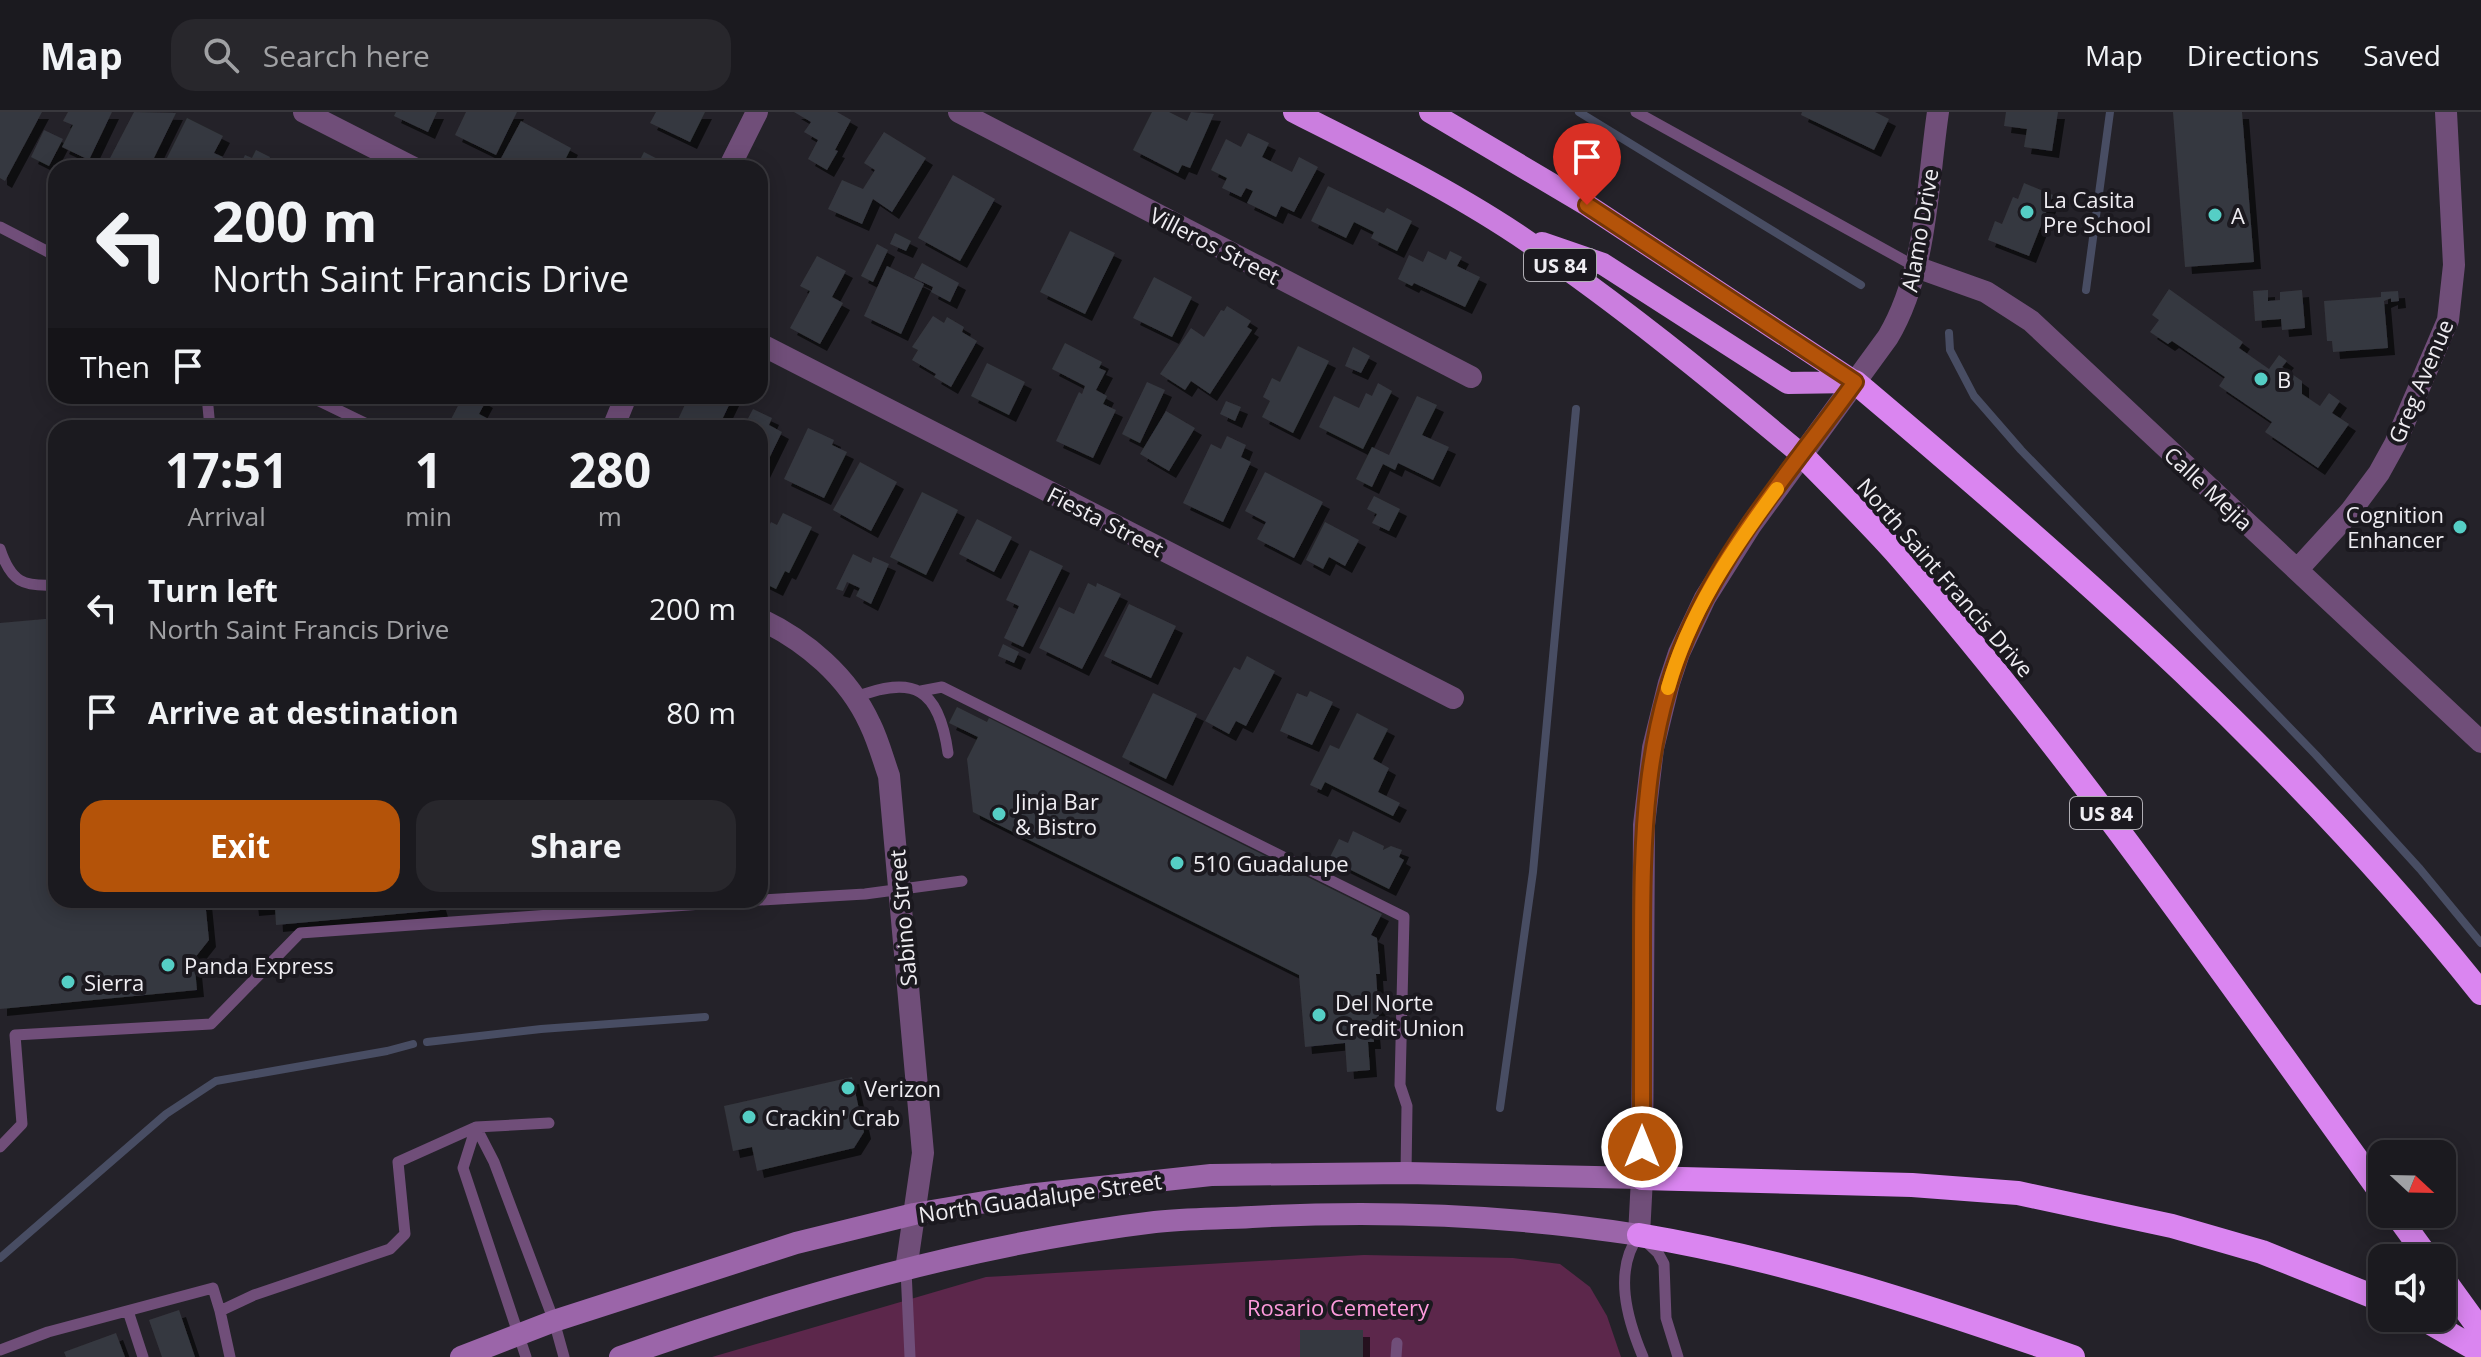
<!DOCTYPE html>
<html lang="en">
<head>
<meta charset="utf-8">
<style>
	body { margin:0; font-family:"Open Sans",sans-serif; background:#28272c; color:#f1f3f6; height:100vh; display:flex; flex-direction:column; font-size:30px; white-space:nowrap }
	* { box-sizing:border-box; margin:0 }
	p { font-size:26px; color:#a0a1a4 }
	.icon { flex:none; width:44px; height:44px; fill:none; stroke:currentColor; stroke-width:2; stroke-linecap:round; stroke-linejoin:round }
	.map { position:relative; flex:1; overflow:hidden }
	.sheet { position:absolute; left:48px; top:308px; width:720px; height:488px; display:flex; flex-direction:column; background:#1b1a1f; border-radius:24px; box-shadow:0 4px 20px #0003,0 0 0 2px #39383d }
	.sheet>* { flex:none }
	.banner { position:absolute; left:48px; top:48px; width:720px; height:244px; border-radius:24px; box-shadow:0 4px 20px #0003,0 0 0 2px #39383d; background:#1b1a1f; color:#f1f3f6; overflow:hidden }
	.needle { width:52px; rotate:112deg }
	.tools { position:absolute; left:2368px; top:1028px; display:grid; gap:16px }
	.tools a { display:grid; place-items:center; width:88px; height:88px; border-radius:16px; background:#1b1a1f; box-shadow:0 4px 20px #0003,0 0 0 2px #39383d; font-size:40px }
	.pin { position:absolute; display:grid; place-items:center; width:68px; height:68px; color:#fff; margin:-82px -34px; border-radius:50% 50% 50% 0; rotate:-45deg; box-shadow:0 0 8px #0007 }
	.pin .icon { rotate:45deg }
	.me { position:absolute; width:88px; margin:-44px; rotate:0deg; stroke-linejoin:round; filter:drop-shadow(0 0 6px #0008) }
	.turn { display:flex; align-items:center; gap:28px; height:168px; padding:0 32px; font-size:36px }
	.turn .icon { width:104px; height:104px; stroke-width:2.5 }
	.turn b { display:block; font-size:56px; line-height:68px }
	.then { display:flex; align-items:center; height:76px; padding:0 32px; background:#0003; gap:16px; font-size:30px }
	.eta { display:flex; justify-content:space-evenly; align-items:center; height:136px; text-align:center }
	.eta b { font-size:48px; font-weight:700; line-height:56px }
	.primary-button { display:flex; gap:16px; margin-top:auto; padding:16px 32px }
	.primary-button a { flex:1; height:92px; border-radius:24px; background:#b45309; color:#fff; font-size:32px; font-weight:700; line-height:92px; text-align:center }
	.primary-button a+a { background:#28272c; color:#f1f3f6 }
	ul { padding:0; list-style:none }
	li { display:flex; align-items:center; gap:24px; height:104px; padding:0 32px }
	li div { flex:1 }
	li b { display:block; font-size:30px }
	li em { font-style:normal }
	header { display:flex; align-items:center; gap:48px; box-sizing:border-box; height:112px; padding:0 40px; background:#1b1a1f; border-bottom:2px solid #39383d }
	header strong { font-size:38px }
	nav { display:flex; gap:44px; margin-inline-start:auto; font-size:28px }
	.search { width:560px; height:72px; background:#28272c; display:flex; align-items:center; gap:20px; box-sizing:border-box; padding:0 28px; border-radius:24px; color:#a0a1a4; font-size:30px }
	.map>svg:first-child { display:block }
	.green { fill:#5c274b }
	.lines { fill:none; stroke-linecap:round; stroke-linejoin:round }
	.stream { stroke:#484d63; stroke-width:8 }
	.building { fill:#36383f; filter:url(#shadow) }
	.service { stroke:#704e79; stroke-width:11 }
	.minor { stroke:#704e79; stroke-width:22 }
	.tertiary { stroke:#704e79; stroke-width:22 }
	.secondary { stroke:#9b65a9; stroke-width:22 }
	.trunk { stroke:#cb7edf; stroke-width:22 }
	.motorway { stroke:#da85f0; stroke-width:24 }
	.route-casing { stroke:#753606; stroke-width:20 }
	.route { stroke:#b45309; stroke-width:14 }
	.slow { stroke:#f59e0b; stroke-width:14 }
	.poi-dot { fill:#55cec5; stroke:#1b191f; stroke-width:3 }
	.labels { text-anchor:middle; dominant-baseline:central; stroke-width:8; stroke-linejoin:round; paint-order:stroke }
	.shield { fill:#1b191f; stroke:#afadb3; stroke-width:2 }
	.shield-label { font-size:20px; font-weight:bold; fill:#efedf2 }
	.poi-label { font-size:22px; fill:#efedf2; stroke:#1b191f; text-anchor:start }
	.street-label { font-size:22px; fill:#efedf2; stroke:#1b191f }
	.park-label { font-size:22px; fill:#fe9adc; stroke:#1b191f }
</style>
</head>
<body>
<header>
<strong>Map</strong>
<div class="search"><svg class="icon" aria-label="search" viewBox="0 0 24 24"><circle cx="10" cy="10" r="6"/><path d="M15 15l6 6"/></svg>Search here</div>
<nav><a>Map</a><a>Directions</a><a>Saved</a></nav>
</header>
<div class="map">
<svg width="2481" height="1245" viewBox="0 0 2481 1245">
	<defs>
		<filter id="shadow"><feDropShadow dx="7" dy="7" stdDeviation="0" flood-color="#0009"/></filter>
	</defs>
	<rect width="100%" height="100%" fill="#242229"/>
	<path class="green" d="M 1364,1143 L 1513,1146 L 1560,1152 L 1590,1175 L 1607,1204 L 1621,1245 L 712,1245 L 986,1165 Z"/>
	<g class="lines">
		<path class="stream" d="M 1579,0 L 1861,173
			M 2086,178 L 2110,0
			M 1949,221 L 1950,238 L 1974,284 L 2021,338 L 2316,643 L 2420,757 L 2481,831
			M 427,930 L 541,917 L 705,905
			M 1500,996 L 1533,760 L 1576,297
			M 0,1146 L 166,1002 L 216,969 L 387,939 L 413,932"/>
	</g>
	<path class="building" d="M 0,0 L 42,0 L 5,69 L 0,66 Z
		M 68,0 L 112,0 L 89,48 L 62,35 L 73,13 L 63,9 Z
		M 134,0 L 176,1 L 153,48 L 157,50 L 154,56 L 112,56 L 109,48 Z
		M 396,0 L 437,0 L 428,20 L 394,4 Z
		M 466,0 L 517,0 L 496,43 L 455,23 Z
		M 656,0 L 705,0 L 690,30 L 650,11 Z
		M 794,0 L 837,0 L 851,8 L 835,38 L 838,39 L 827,58 L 808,47 L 818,28 L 804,20 L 811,10 Z
		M 1152,0 L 1169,0 L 1187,9 L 1191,0 L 1214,2 L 1190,56 L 1182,53 L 1178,61 L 1133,38 Z
		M 1802,0 L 1875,0 L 1889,7 L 1874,38 L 1801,3 Z
		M 2006,0 L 2058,0 L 2052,39 L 2024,35 L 2027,17 L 2004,14 Z
		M 2173,0 L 2242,0 L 2254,150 L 2185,155 Z
		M 187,6 L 223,24 L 214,41 L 223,45 L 217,56 L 162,56 Z
		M 521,9 L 571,36 L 561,56 L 506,56 L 498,52 Z
		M 44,18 L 63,27 L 49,54 L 31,45 Z
		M 884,20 L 926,46 L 892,100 L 873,87 L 862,112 L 828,97 L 842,68 L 863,77 L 875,58 L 864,51 Z
		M 1248,21 L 1269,31 L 1262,45 L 1292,60 L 1299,45 L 1318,55 L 1294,100 L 1281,94 L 1276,105 L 1247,91 L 1253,79 L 1246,76 L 1241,85 L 1222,76 L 1227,66 L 1211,58 L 1226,27 L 1241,35 Z
		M 256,38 L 270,45 L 265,56 L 239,56 L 245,43 L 252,46 Z
		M 644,40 L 675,56 L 636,56 Z
		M 953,63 L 995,87 L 960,149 L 918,126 Z
		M 2024,71 L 2053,83 L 2029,144 L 1988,128 L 1995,109 L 2002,112 L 2013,85 L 2018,87 Z
		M 1328,74 L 1384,101 L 1387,96 L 1412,109 L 1397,139 L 1371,126 L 1374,120 L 1354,110 L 1346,126 L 1311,109 Z
		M 1070,119 L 1115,141 L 1085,202 L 1040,180 Z
		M 895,121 L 911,129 L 906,139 L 890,132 Z
		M 877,132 L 888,138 L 873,170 L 861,164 Z
		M 1428,139 L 1446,148 L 1450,139 L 1462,145 L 1457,154 L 1480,165 L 1465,195 L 1414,171 L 1412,174 L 1398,167 L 1409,143 L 1423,150 Z
		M 817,144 L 846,159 L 832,185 L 843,191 L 820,232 L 790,216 L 810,179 L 800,174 Z
		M 922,151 L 959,171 L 950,190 L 931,180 L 933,175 L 914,166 Z
		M 887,154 L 924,172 L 901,222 L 864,204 Z
		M 1154,165 L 1192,185 L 1172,225 L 1133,206 Z
		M 2169,177 L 2243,230 L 2239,236 L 2269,257 L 2279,243 L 2287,249 L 2282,255 L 2302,269 L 2302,282 L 2320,294 L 2329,281 L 2340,289 L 2332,301 L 2349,312 L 2318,356 L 2265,320 L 2272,310 L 2219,274 L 2225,265 L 2172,229 L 2168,232 L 2150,220 L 2159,208 L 2152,203 Z
		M 2268,178 L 2268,189 L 2280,188 L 2280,180 L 2302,178 L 2305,216 L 2282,218 L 2281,207 L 2255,209 L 2253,179 Z
		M 2398,179 L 2399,189 L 2391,190 L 2391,186 L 2384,189 L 2388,236 L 2333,240 L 2332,229 L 2327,229 L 2324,189 L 2381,185 L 2381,180 Z
		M 1227,194 L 1251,209 L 1247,215 L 1252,218 L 1210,282 L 1191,269 L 1185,278 L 1160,262 L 1191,216 L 1204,225 L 1221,198 L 1224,199 Z
		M 933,204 L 944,211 L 947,205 L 964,215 L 962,220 L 977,229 L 951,275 L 934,265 L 936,262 L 912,248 L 918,238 L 912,235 Z
		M 1065,231 L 1102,250 L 1099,256 L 1106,259 L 1096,278 L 1107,284 L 1103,292 L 1116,298 L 1093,346 L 1056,329 L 1079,280 L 1082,282 L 1085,274 L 1052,257 Z
		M 1298,234 L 1329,249 L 1293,321 L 1262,305 L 1270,289 L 1263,285 L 1272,266 L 1280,270 Z
		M 1353,235 L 1370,244 L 1361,261 L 1345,254 Z
		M 987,251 L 1025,270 L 1009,303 L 971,284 Z
		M 1147,270 L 1165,278 L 1140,331 L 1122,322 Z
		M 1378,271 L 1392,279 L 1363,337 L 1319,315 L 1334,284 L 1359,296 L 1366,281 L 1372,284 Z
		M 463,284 L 477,284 L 486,289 L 479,302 L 506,316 L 454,316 L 448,313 Z
		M 689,284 L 731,284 L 733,285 L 718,316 L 674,316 Z
		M 1417,284 L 1437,293 L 1422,323 L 1449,335 L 1433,368 L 1398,351 L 1395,358 L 1383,352 L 1372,375 L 1356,367 L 1372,335 L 1389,343 Z
		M 1226,289 L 1241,295 L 1235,309 L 1220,302 Z
		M 753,297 L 772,306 L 769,313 L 782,320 L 763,359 L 760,358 L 760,316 L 743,316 Z
		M 1166,299 L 1195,316 L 1169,359 L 1140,342 Z
		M 808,316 L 834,328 L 832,333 L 847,340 L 824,386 L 784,367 Z
		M 1227,324 L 1246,333 L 1241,345 L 1251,350 L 1223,410 L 1183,391 L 1211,332 L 1221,337 Z
		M 860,350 L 897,370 L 871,419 L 833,398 Z
		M 1265,360 L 1323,390 L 1294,446 L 1257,427 L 1266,410 L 1245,399 Z
		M 922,380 L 958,398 L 926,463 L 890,445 Z
		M 1374,384 L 1400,397 L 1389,419 L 1372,411 L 1377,402 L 1367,397 Z
		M 783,401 L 812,415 L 789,461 L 785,459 L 776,477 L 760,469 L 760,433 L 771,410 L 777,413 Z
		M 977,407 L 1012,425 L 994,460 L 959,442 Z
		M 1325,410 L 1359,428 L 1345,454 L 1329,445 L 1323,457 L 1306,448 Z
		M 1030,438 L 1063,454 L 1023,535 L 1004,526 L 1019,494 L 1006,488 Z
		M 853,442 L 871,451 L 873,445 L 889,452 L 871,492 L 856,484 L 860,476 L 847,470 L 843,479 L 836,477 Z
		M 1088,471 L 1096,475 L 1097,471 L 1121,482 L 1082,557 L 1039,536 L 1059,495 L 1074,502 Z
		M 1129,492 L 1176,514 L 1151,566 L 1104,544 Z
		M 56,506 L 56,788 L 205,788 L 209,828 L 194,847 L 197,878 L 0,897 L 0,511 Z
		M 1003,532 L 1019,540 L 1014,551 L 998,544 Z
		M 1247,544 L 1275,559 L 1246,614 L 1236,609 L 1229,622 L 1205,609 L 1234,555 L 1240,558 Z
		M 1310,579 L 1333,590 L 1312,633 L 1280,619 L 1297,581 L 1307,585 Z
		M 1153,581 L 1197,602 L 1166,667 L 1122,645 Z
		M 957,595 L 987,610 L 989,606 L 1382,802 L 1371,823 L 1377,826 L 1380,862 L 1376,862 L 1379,906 L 1372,907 L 1374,930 L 1368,930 L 1370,958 L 1347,960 L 1345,931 L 1305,935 L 1299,863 L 973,700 L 967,647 L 978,625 L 949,611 Z
		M 1357,601 L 1388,617 L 1373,647 L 1389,656 L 1378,680 L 1400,691 L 1393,704 L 1325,670 L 1321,678 L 1310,673 L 1330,633 L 1339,637 Z
		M 1353,719 L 1384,734 L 1383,738 L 1391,734 L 1402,738 L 1399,745 L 1404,748 L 1389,777 L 1329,747 L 1339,727 L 1348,731 Z
		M 251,788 L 438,788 L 441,798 L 276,813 L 275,795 L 252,797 Z
		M 852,965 L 864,1020 L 854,1036 L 757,1059 L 752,1035 L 733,1039 L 724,994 Z
		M 179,1198 L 195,1245 L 162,1245 L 149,1208 Z
		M 1300,1218 L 1363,1218 L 1363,1245 L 1300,1245 Z
		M 116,1221 L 125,1245 L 66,1245 L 64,1240 Z"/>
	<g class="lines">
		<path class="service" d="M 1636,0 L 1916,155
			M 0,115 L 56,144
			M 207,284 L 210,316
			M 309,284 L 375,316
			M 0,437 C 11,470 23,475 56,473
			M 921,579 L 942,575 L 1404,805 L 1400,973 L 1407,994 L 1406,1061
			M 854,586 C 914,562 939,576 948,641
			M 760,788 L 865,782 L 962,769
			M 476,1015 L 494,1050 L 554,1209 L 564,1245
			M 476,1015 L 463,1056 L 526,1245
			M 0,1035 L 22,1012 L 15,923 L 211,912 L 300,821 L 758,788
			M 906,1158 L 910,1245
			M 128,1199 L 143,1245
			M 0,1238 L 48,1220 L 213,1176 L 220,1199
			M 230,1245 L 220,1199 L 254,1183 L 390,1137 L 405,1122 L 398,1050 L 476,1015 L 549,1011
			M 1396,1245 L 1397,1231
			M 1643,1245 C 1627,1207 1613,1159 1639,1123 L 1658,1141 L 1664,1152 L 1666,1206 L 1678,1245"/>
		<path class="minor" d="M 304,0 L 414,56
			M 959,0 L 1471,265
			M 729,56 L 757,0
			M 1916,155 L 1986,180 L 2031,209 L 2481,630
			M 760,232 L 1453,586
			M 613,316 L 626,284
			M 2297,458 L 2350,400 L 2379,361 L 2395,332 L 2448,208 L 2454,153 L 2446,0
			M 760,507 C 806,529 848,564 870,612 C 878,628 883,647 889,664 L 923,1041 L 906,1158"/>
		<path class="tertiary" d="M 1639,1123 L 1642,1066 L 1644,713 L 1653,636 L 1669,571 L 1679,541 L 1705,486 L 1751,413 L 1888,225 C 1927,159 1927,75 1938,0"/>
		<path class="secondary" d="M 461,1245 L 554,1209 L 796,1131 L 914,1102 L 1027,1083 L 1211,1063 L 1406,1061 L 1642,1066
			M 620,1245 C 793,1184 972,1132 1155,1110 C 1187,1106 1220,1107 1252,1105 C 1382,1098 1510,1103 1639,1123"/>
		<path class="trunk" d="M 1294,0 C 1370,38 1447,76 1518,123 C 1617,190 1710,266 1802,343
			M 1430,0 L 1587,93 L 1855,270
			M 1542,131 L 1603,152 L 1788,271 L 1854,270"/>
		<path class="motorway" d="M 1855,270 C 2078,458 2299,652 2481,881
			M 1802,343 C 1834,376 1868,409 1899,444 C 2074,646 2226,866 2382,1082
			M 1642,1066 L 1912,1073 L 2018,1081 L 2172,1114 L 2262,1140 L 2382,1188
			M 2396,1102 L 2428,1146
			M 1639,1123 C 1788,1148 1931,1195 2073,1245
			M 2442,1165 L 2481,1219
			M 2422,1206 L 2481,1240"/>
	</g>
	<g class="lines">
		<g class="route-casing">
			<path id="route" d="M 1587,93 L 1855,270 C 1799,348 1733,423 1693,510 C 1643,615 1642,728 1642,842 C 1642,906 1642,971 1642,1035"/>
		</g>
		<use href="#route" class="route"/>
		<path class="slow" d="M 1668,576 C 1689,501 1732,438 1777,377"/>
	</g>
	<g class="poi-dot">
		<circle cx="2027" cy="100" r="8"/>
		<circle cx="2215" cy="103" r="8"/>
		<circle cx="2261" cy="267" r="8"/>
		<circle cx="2460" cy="415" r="8"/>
		<circle cx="999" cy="702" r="8"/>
		<circle cx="1177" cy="751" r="8"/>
		<circle cx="168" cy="853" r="8"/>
		<circle cx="68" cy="870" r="8"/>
		<circle cx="1319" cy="903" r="8"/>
		<circle cx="848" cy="976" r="8"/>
		<circle cx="749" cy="1005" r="8"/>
	</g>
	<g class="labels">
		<g class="shield">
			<rect x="1524" y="137" width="72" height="32" rx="6"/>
			<rect x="2070" y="685" width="72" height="32" rx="6"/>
		</g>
		<g class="shield-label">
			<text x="1560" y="153">US 84</text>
			<text x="2106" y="701">US 84</text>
		</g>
		<g class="poi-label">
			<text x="2043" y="87">La Casita<tspan x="2043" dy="25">Pre School</tspan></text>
			<text x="2231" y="103">A</text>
			<text x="2277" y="267">B</text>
			<text x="2444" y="402" text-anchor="end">Cognition<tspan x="2444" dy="25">Enhancer</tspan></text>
			<text x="1015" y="689">Jinja Bar<tspan x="1015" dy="25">&amp; Bistro</tspan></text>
			<text x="1193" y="751">510 Guadalupe</text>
			<text x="184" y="853">Panda Express</text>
			<text x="84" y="870">Sierra</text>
			<text x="1335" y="890">Del Norte<tspan x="1335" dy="25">Credit Union</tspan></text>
			<text x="864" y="976">Verizon</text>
			<text x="765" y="1005">Crackin' Crab</text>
		</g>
		<g class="street-label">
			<text transform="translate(1919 118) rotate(-80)">Alamo Drive</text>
			<text transform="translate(1215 133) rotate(27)">Villeros Street</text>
			<text transform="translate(2420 269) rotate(-67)">Greg Avenue</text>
			<text transform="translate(2209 376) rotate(43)">Calle Mejia</text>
			<text transform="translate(1106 409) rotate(27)">Fiesta Street</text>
			<text transform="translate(1946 465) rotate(49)">North Saint Francis Drive</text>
			<text transform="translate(902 806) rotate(-95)">Sabino Street</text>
			<text transform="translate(1040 1085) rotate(-8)">North Guadalupe Street</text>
		</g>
		<g class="park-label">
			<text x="1338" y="1195">Rosario Cemetery</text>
		</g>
	</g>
</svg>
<div class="tools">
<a><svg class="needle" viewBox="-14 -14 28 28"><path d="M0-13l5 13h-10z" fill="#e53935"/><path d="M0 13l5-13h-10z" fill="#a0a1a4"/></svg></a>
<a><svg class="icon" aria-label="sound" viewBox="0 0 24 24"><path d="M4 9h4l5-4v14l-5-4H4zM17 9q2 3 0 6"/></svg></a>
</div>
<div class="pin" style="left:1587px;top:93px;background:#d93025"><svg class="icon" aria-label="arrive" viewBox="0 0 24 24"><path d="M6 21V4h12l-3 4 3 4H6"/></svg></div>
<svg class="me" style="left:1642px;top:1035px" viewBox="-20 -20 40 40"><circle r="17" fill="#b45309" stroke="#fff" stroke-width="3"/><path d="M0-11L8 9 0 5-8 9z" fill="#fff"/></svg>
<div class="banner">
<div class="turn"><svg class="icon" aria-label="left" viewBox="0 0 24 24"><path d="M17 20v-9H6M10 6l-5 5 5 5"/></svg><div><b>200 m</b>North Saint Francis Drive</div></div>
<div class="then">Then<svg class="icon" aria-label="arrive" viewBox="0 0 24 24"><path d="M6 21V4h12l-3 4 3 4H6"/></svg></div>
</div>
<section class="sheet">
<div class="eta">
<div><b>17:51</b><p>Arrival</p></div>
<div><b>1</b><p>min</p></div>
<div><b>280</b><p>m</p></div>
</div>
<ul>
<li><svg class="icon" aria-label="left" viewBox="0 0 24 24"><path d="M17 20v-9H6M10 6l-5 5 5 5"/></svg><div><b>Turn left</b><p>North Saint Francis Drive</p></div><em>200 m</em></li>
<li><svg class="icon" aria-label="arrive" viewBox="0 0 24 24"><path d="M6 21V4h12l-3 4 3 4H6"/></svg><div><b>Arrive at destination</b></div><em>80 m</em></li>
</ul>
<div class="primary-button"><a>Exit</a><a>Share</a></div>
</section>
</div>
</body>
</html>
